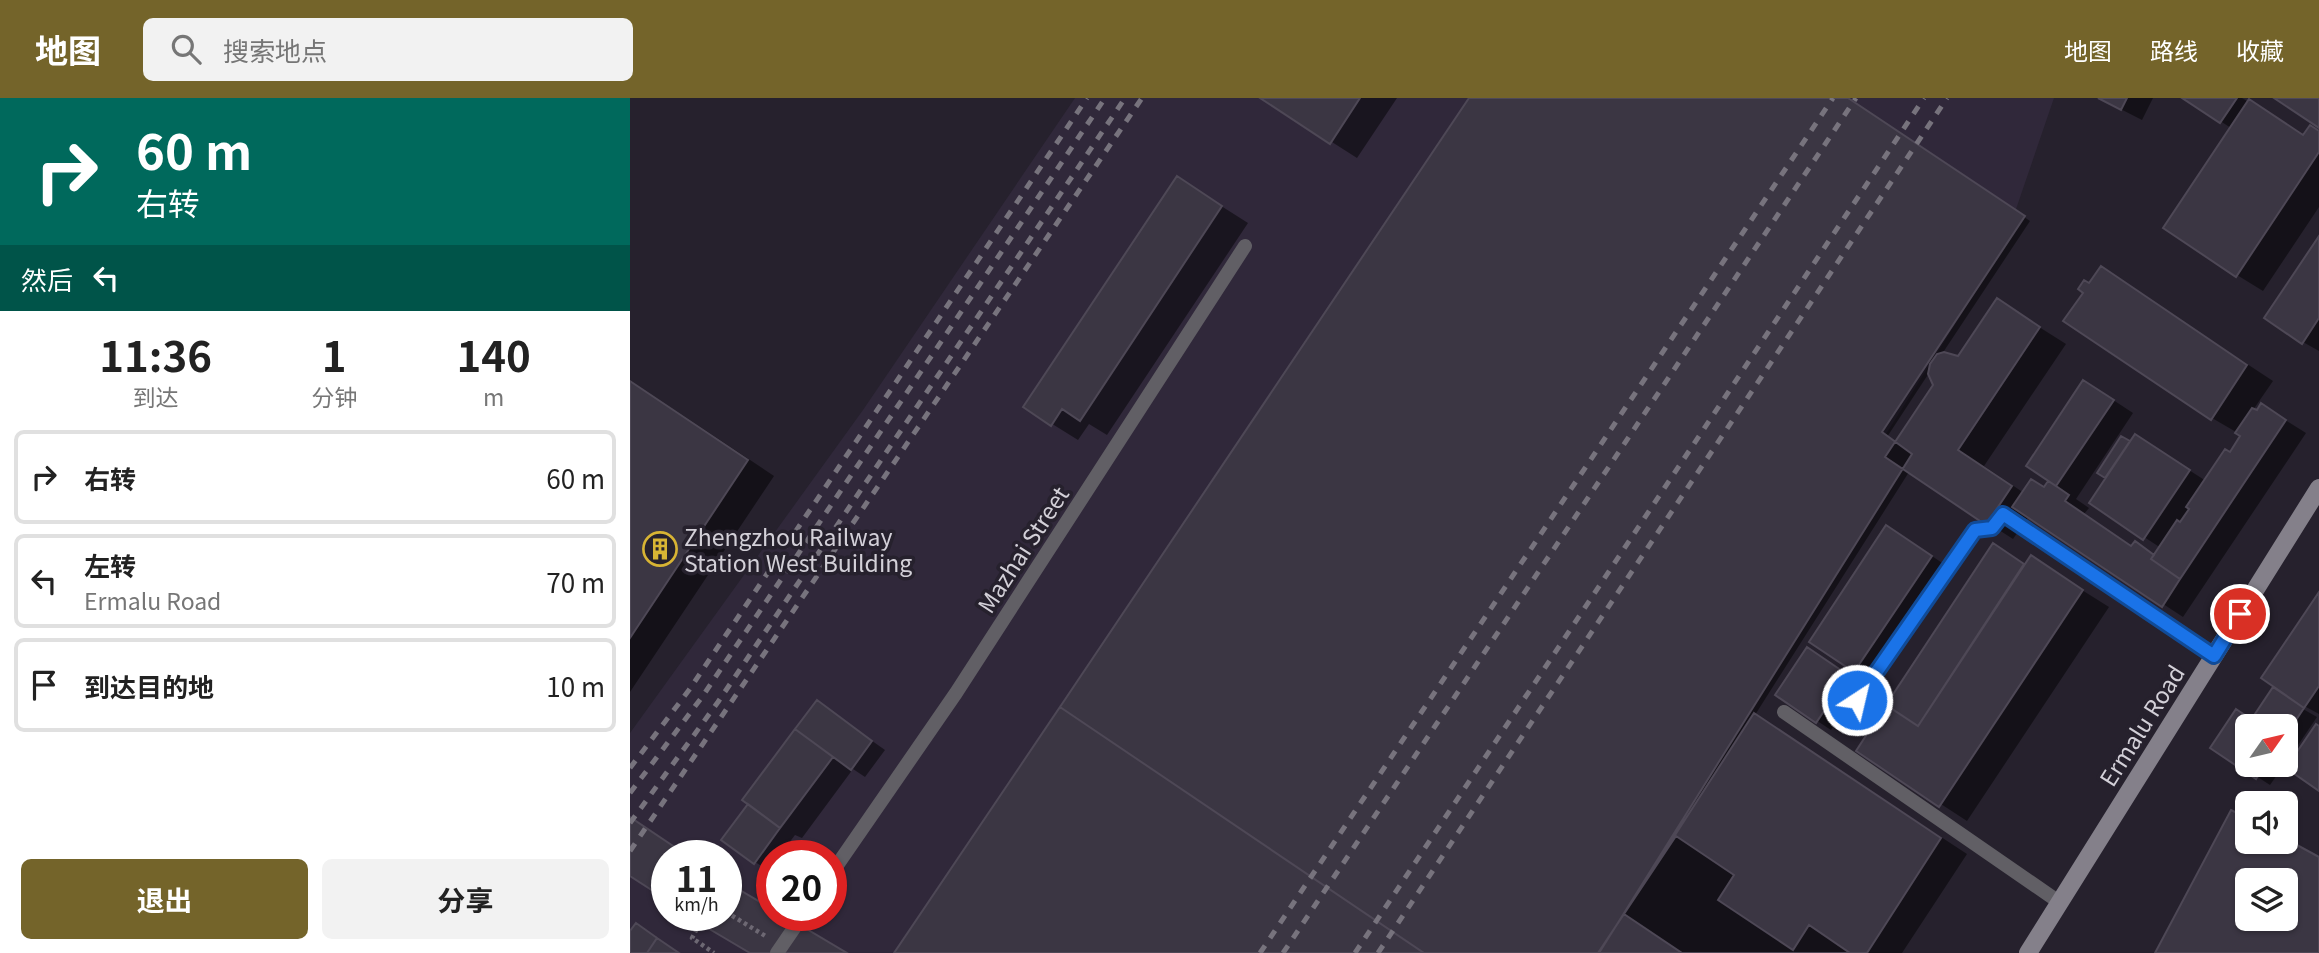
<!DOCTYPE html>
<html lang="zh">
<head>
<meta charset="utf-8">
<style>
	body { margin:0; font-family:Georgia,"Noto Sans SC",serif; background:#f2f2f2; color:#222; height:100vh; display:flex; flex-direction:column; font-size:26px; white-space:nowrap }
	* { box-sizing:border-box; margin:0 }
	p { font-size:23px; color:#767676 }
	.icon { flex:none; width:38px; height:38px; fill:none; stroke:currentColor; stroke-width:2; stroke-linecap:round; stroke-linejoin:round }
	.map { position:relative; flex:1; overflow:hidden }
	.sheet { display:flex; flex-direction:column; background:#fff; width:630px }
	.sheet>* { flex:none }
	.guide { background:#00695c; color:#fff; overflow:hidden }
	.needle { width:46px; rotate:56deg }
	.buttons { position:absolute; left:1605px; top:616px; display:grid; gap:14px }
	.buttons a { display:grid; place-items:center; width:63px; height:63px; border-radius:10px; background:#fff; box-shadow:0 2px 5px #0004; font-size:35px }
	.speed { position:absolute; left:21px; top:742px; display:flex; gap:14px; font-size:35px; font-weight:700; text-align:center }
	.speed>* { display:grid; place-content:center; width:91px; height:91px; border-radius:50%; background:#fff; box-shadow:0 2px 5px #0004; line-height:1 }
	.speed small { font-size:18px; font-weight:400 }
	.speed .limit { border:10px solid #d22; background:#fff; color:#111 }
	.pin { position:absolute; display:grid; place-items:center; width:60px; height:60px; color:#fff; margin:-30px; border:4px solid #fff; border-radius:50%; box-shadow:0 2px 7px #0007 }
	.me { position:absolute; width:77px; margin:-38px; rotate:35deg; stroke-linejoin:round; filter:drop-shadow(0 0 5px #0008) }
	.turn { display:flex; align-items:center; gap:24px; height:147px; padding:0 21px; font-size:32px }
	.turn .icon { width:91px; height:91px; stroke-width:2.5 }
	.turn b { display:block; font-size:49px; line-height:60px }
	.then { display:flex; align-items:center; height:66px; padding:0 21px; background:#0003; gap:14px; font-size:26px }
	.eta { display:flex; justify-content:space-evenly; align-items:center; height:119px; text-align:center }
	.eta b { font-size:42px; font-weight:700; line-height:49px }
	.primary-button { display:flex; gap:14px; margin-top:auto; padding:14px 21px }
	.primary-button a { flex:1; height:80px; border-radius:10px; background:#74642a; color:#fff; font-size:28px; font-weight:700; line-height:80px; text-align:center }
	.primary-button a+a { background:#f2f2f2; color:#222 }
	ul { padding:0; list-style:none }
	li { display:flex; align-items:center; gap:21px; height:94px; margin:0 14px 10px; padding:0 7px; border:4px solid #e0e0e0; border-radius:10px }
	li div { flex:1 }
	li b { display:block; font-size:26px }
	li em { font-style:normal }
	header { display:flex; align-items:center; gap:42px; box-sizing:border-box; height:98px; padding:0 35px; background:#74642a; color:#fff }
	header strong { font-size:33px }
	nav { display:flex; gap:38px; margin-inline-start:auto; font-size:24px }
	.search { width:490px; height:63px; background:#f2f2f2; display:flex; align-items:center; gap:18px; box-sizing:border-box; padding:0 24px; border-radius:10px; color:#767676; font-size:26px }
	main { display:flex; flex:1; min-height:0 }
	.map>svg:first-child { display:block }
	.built { fill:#30283a; fill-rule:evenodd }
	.shadow { fill:#0007; fill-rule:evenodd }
	.building { fill:#3b3643; stroke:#4e4856; stroke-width:2; fill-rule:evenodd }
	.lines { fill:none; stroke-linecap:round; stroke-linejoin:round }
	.path { stroke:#6d6873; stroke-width:4.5; stroke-dasharray:3.5 3.5; stroke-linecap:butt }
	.lane { stroke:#615f65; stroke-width:14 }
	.secondary { stroke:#84808a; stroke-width:18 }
	.rail { stroke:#77737d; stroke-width:5; stroke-dasharray:9 9; stroke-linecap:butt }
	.route-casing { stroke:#114b97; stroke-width:18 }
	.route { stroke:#1a73e8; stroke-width:12 }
	.labels { text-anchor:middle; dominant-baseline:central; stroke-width:7; stroke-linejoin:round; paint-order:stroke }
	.poi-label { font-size:23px; fill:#d3d0d8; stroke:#26212d; text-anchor:start }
	.street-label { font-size:23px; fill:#d3d0d8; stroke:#26212d }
</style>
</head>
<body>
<header>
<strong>地图</strong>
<div class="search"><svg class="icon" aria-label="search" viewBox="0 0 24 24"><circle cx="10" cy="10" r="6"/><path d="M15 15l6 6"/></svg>搜索地点</div>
<nav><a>地图</a><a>路线</a><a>收藏</a></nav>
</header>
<main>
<section class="sheet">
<div class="guide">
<div class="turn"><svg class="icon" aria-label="right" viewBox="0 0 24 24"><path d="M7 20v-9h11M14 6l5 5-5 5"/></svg><div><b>60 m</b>右转</div></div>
<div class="then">然后<svg class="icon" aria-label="left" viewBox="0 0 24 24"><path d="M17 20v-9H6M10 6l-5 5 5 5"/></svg></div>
</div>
<div class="eta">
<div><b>11:36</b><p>到达</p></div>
<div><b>1</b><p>分钟</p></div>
<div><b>140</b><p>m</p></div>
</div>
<ul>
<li><svg class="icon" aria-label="right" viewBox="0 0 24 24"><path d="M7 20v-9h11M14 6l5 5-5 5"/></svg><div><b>右转</b></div><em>60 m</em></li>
<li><svg class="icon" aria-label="left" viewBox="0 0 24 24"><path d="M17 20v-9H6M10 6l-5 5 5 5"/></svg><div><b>左转</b><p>Ermalu Road</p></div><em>70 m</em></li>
<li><svg class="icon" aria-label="arrive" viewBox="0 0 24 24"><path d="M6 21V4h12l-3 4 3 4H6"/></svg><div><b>到达目的地</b></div><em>10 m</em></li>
</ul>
<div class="primary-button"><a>退出</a><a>分享</a></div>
</section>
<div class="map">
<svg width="1689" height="855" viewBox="0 0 1689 855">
	<rect width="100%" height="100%" fill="#26212d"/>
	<path class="built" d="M 445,0 L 1424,0 L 1372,152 L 1241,360 L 968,855 L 0,855 L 0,635 L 233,312 ZM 37,758 L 96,758 L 96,817 L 37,817 ZM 142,758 L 201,758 L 201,817 L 142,817 Z"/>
	<path class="shadow" d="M 633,0 L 767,0 L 727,60 Z
		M 841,0 L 1216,0 L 1400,123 L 1312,256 L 1329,260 L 1368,203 L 1436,246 L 1354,368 L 1394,395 L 1415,391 L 1474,296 L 1503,315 L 1446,401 L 1459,410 L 1454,416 L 1503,449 L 1505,445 L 1526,457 L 1531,450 L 1462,405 L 1478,380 L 1469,374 L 1492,340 L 1501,346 L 1506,338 L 1576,383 L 1613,338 L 1582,320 L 1460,187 L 1471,170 L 1643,283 L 1623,312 L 1652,320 L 1676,335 L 1553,519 L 1399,418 L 1383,441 L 1279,374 L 1125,617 L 1337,756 L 1272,855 L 267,855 ZM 1299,275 L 1305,287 L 1266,346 L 1257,339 Z
		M 1469,0 L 1523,0 L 1512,22 Z
		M 1555,0 L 1612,0 L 1675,38 L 1689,35 L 1689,109 L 1633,193 L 1607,177 L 1601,30 Z
		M 547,80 L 618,125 L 477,337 L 459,326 L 448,342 L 395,309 Z
		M 1689,141 L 1689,253 L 1673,244 Z
		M 0,282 L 144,378 L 0,594 Z
		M 1277,441 L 1321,471 L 1246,585 L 1181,543 Z
		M 1384,459 L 1396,467 L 1401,460 L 1479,509 L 1337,723 L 1228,652 Z
		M 1689,497 L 1689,616 L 1667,604 L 1666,607 L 1687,619 L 1656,665 L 1656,628 L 1617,628 L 1617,667 L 1654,667 L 1640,687 L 1582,649 L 1622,623 L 1651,595 Z
		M 1192,559 L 1231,586 L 1201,632 L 1148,597 Z
		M 187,604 L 255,652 L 235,679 L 223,671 L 172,740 L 165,737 L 149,758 L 142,758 L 138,772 L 125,764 L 120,705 L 115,701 Z
		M 1617,722 L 1617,744 L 1656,743 L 1689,760 L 1689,855 L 1527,855 ZM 1617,782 L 1656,782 L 1656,821 L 1617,821 Z
		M 96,783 L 142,817 L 214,855 L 124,855 L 96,817 Z"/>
	<path class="building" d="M 630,0 L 730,0 L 700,46 Z
		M 839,0 L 1218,0 L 1395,118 L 1252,334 L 1282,356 L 969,855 L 794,855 L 430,609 Z
		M 1468,0 L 1497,0 L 1491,12 Z
		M 1552,0 L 1607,0 L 1590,25 Z
		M 1644,0 L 1689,0 L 1689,30 Z
		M 1619,1 L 1673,37 L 1680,27 L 1689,33 L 1689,54 L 1606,179 L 1533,130 Z
		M 547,78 L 592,108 L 450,323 L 432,311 L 421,328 L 393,309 Z
		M 1689,138 L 1689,220 L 1672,246 L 1634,220 Z
		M 1471,168 L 1617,267 L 1581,322 L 1433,223 L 1453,195 L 1448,191 L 1454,182 L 1459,185 Z
		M 1367,200 L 1410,229 L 1328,352 L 1382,388 L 1356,427 L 1255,359 L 1303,287 L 1298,276 L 1300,266 L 1307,256 L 1314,254 L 1328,258 Z
		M 1453,282 L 1484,302 L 1426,388 L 1396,368 Z
		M 0,283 L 118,362 L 0,540 Z
		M 1631,305 L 1656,322 L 1550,481 L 1521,461 L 1547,422 L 1550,424 L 1559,411 L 1556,409 L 1595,351 L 1600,354 L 1610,338 L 1605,335 L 1622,310 L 1627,312 Z
		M 1505,336 L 1560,372 L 1513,442 L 1459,405 Z
		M 1491,338 L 1500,343 L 1475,380 L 1467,375 Z
		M 1401,381 L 1414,389 L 1418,383 L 1426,388 L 1439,397 L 1435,403 L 1501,448 L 1505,443 L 1524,457 L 1521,461 L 1550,481 L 1532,509 L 1382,409 Z
		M 1256,427 L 1302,458 L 1224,574 L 1179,544 Z
		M 1363,445 L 1394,466 L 1288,628 L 1256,607 Z
		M 1401,457 L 1453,492 L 1309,709 L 1226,653 L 1256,607 L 1288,628 Z
		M 1689,494 L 1689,588 L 1674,610 L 1631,580 Z
		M 1177,549 L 1218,577 L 1186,625 L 1145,597 Z
		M 1643,589 L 1674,610 L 1656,637 L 1656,628 L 1631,628 L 1621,622 Z
		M 187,602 L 242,643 L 221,672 L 165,631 Z
		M 430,609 L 794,855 L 264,855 Z
		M 1606,611 L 1631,628 L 1617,628 L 1617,667 L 1635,667 L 1626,681 L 1580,650 Z
		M 1124,615 L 1311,740 L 1237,855 L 1052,855 L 994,816 Z
		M 1686,626 L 1689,628 L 1689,693 L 1656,670 Z
		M 165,631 L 203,659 L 150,730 L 112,702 Z
		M 118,706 L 150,730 L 124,766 L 91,742 Z
		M 1601,712 L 1617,720 L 1617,744 L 1656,744 L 1656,741 L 1689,759 L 1689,855 L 1525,855 ZM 1617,782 L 1656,782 L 1656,821 L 1617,821 Z
		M 0,719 L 58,758 L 37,758 L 37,802 L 0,778 Z
		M 1046,738 L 1104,777 L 1088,802 L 1163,852 L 1179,827 L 1220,855 L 1052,855 L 994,816 Z
		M 103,788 L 142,811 L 142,817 L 153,817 L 217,855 L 120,855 L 76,829 L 84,817 L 96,817 L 96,799 Z
		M 994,816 L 1052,855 L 968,855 Z
		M 59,817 L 84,817 L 76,829 Z
		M 6,825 L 27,840 L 17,855 L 0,855 L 0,833 Z
		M 27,840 L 49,855 L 17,855 Z"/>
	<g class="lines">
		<path class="path" d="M 96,814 L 137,839
			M 70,825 L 62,840 L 84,855"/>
		<path class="lane" d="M 1227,602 L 1345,432 L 1362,430 L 1373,416 L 1584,557
			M 1154,614 L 1429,804
			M 201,776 L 326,595 L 615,148
			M 147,855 L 173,817"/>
		<path class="secondary" d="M 1398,855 L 1689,390"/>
		<path class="rail" d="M 0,670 L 59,592 L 457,0
			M 0,695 L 72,599 L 475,0
			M 0,725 L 88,604 L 495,0
			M 0,753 L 512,0
			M 630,855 L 1203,0
			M 653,855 L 1226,0
			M 725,855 L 1294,0
			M 748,855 L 1317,0"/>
	</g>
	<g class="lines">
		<g class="route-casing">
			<path id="route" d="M 1227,602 L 1345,432 L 1362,430 L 1373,416 L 1584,558 L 1610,516"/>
		</g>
		<use href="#route" class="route"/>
	</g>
	<defs>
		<g id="building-ring" transform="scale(1.75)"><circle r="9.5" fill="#26212d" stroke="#d8b434" stroke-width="1.5"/><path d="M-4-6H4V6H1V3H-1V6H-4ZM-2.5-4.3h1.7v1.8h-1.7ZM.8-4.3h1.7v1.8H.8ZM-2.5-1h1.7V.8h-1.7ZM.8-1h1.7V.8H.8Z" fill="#d8b434"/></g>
	</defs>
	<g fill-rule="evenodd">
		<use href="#building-ring" x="30" y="451"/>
	</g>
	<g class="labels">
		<g class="poi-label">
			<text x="54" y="438">Zhengzhou Railway<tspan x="54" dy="26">Station West Building</tspan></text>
		</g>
		<g class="street-label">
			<text transform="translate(392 451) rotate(-57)">Mazhai Street</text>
			<text transform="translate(1511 627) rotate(-58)">Ermalu Road</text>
		</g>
	</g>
</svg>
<div class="buttons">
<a><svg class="needle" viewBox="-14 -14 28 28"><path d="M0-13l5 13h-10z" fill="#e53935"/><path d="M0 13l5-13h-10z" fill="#767676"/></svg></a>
<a><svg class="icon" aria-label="sound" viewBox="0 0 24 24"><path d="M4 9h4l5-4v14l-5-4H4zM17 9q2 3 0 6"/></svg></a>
<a><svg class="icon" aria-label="layers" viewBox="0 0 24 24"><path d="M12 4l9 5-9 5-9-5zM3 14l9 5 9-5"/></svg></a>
</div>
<div class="speed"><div>11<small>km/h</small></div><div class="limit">20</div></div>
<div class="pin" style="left:1610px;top:516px;background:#d93025"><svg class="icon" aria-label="arrive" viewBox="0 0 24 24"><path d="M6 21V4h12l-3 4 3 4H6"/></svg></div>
<svg class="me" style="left:1227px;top:602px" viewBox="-20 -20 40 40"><circle r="17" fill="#1a73e8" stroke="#fff" stroke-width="3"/><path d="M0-11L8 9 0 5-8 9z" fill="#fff"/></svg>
</div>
</main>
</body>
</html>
